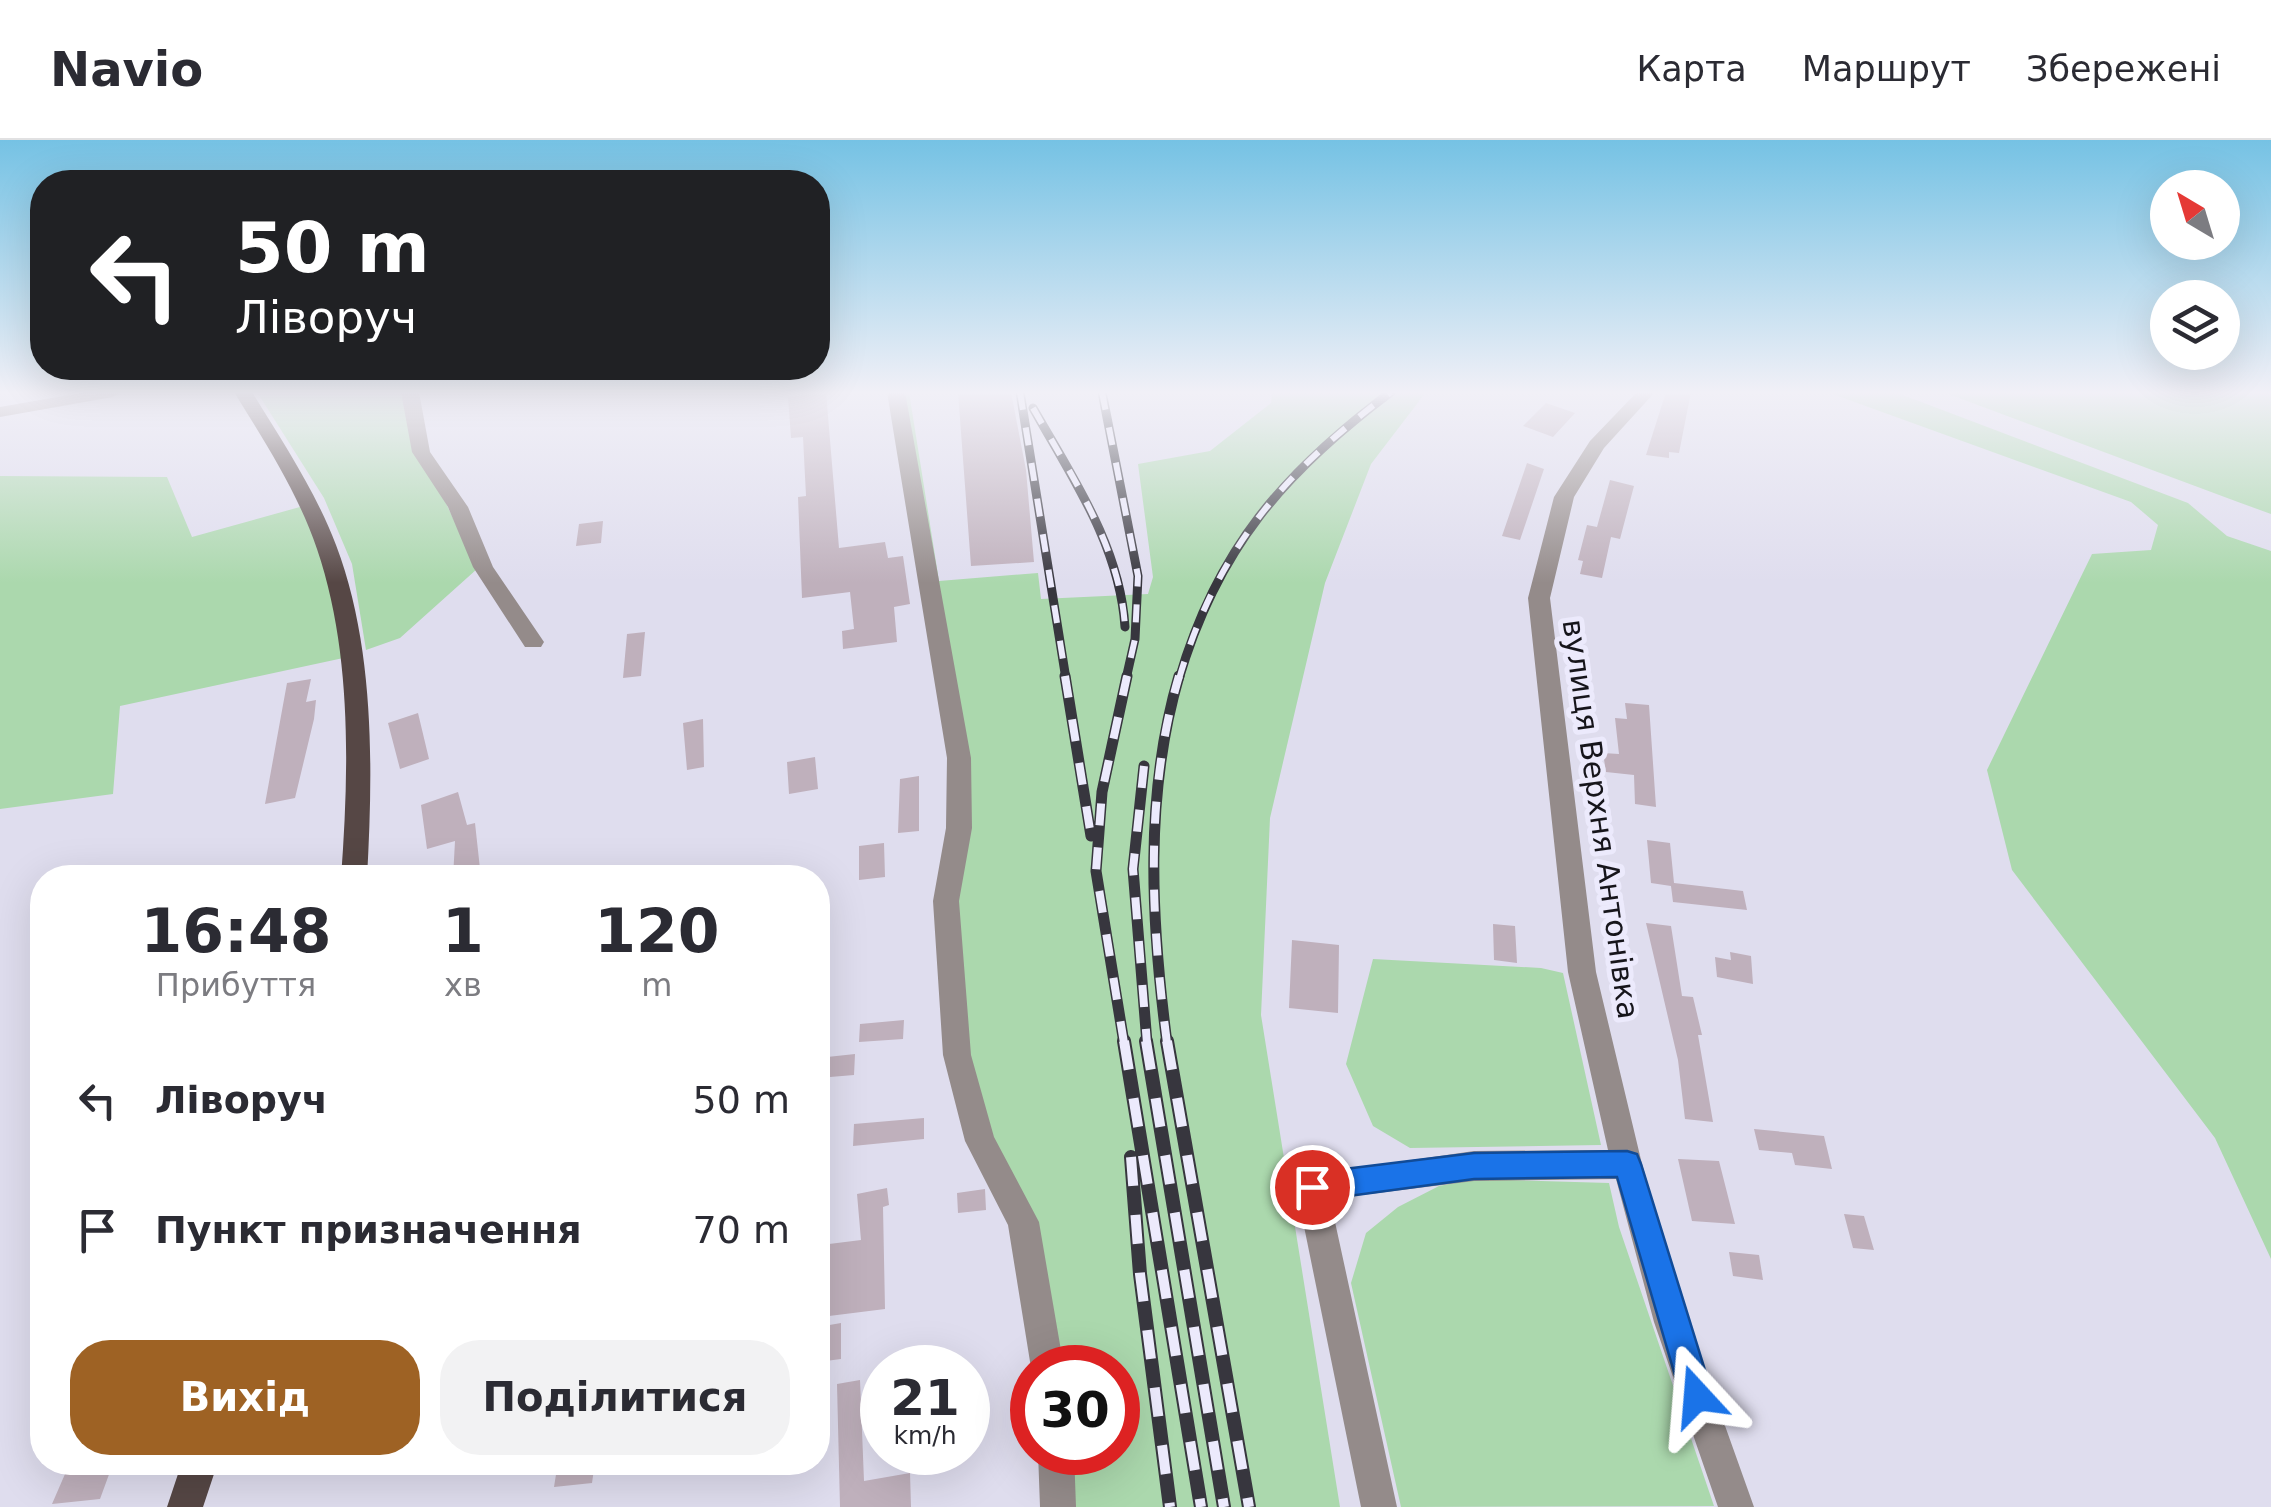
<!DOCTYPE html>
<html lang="uk">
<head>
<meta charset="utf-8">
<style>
	body { margin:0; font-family:"DejaVu Sans",sans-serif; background:#f2f2f3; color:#2b2b33; height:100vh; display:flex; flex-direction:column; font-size:38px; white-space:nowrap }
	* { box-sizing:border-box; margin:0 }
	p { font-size:32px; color:#7c7c81 }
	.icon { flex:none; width:55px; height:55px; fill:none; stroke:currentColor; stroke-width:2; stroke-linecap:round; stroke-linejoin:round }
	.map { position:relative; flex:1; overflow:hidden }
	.sheet { position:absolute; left:30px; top:725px; width:800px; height:610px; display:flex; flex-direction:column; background:#fff; border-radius:40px; box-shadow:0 10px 40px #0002 }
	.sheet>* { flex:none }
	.hud { position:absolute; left:30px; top:30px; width:800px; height:210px; border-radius:40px; box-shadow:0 10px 40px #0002; background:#202124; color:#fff; overflow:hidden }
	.needle { width:65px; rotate:322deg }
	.buttons { position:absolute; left:2150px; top:30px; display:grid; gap:20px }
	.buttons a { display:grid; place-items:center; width:90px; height:90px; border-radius:50%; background:#fff; box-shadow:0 10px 40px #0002; font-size:50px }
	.speed { position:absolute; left:860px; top:1205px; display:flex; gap:20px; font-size:50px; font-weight:700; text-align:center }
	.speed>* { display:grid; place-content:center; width:130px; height:130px; border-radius:50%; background:#fff; box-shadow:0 10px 40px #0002; line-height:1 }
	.speed small { font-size:25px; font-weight:400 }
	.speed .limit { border:15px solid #d22; background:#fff; color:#111 }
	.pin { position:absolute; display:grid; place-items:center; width:85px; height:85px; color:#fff; margin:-42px; border:5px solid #fff; border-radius:50%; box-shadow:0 2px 10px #0007 }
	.me { position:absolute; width:110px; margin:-55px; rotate:341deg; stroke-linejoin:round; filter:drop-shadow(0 0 8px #0008) }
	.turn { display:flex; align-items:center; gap:35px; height:210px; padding:0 40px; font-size:45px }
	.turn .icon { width:130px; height:130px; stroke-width:2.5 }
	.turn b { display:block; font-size:70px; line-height:85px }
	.eta { display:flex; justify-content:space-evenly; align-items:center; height:170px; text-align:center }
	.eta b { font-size:60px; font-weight:700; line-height:70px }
	.action { display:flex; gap:20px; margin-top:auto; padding:20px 40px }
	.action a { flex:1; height:115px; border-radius:40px; background:#9e6224; color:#fff; font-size:40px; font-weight:700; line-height:115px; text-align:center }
	.action a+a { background:#f2f2f3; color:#2b2b33 }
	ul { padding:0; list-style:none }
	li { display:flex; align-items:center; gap:30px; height:130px; padding:0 40px }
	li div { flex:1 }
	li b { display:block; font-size:38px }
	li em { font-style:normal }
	header { display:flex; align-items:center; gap:60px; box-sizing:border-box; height:140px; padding:0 50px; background:#fff; border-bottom:2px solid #e1e1e2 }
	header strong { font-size:48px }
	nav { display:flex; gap:55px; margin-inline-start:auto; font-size:35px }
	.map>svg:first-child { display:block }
	.green { fill:#abd8ad }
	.building { fill:#bfb0bc }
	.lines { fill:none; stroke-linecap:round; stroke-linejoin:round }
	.street { fill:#948b8a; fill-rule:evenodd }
	.primary { fill:#564745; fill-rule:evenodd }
	.rail-far2-casing { stroke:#37363e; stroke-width:9 }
	.rail-far1-casing { stroke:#37363e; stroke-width:11 }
	.rail-casing { stroke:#37363e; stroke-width:14 }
	.rail-far2 { stroke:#eceafc; stroke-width:6; stroke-dasharray:18; stroke-linecap:butt }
	.rail-far1 { stroke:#eceafc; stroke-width:8; stroke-dasharray:22; stroke-linecap:butt }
	.rail { stroke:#eceafc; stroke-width:10; stroke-dasharray:29; stroke-linecap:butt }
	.route { fill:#1a73e8; stroke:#114b97; stroke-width:2.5 }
	.labels { text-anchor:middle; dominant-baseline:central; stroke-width:10; stroke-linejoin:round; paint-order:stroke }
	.street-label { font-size:30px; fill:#16151b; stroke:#eceafc }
</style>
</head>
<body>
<header>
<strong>Navio</strong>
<nav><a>Карта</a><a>Маршрут</a><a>Збережені</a></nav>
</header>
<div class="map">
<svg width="2271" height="1367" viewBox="0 0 2271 1367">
	<rect width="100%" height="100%" fill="#dfddee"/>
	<path class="green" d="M 257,252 L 405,252 L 410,287 L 477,429 L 400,498 L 366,510 L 352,424 L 324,358 Z
		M 900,252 L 909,252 L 939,441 L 1038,433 L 1041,459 L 1148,454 L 1153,437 L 1138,324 L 1210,311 L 1271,263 L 1272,252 L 1426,252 L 1371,324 L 1325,443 L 1270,678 L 1261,875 L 1340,1367 L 1065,1367 L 1063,1313 L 1118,1312 L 1118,1228 L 1054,1227 L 964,913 L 953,761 L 967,687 Z
		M 1827,252 L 1895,252 L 2188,363 L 2227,396 L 2271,411 L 2271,1119 L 2215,998 L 2012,730 L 1987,630 L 2092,414 L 2151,410 L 2158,385 L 2131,362 Z
		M 1943,252 L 2271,252 L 2271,374 L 2238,362 Z
		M 0,336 L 167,337 L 192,397 L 307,365 L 348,517 L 120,566 L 113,654 L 0,669 Z
		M 1373,819 L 1541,828 L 1563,833 L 1601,1005 L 1410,1008 L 1373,986 L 1346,924 Z
		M 1476,1039 L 1609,1043 L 1619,1087 L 1714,1366 L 1401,1367 L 1351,1143 L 1366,1093 L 1398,1067 L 1439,1046 Z"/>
	<path class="building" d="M 805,252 L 826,252 L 839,408 L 885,402 L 888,418 L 903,416 L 910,464 L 894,467 L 897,502 L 843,509 L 842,491 L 854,489 L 850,452 L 802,458 L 798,357 L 806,356 L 803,297 L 791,298 L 788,257 L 806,255 Z
		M 958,252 L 1011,252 L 1026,330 L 1034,422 L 971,426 Z
		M 1666,252 L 1691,252 L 1679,313 L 1669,312 L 1669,318 L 1646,315 Z
		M 1546,263 L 1575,273 L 1553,297 L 1523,286 Z
		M 1527,323 L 1544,329 L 1520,400 L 1502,396 Z
		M 1610,340 L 1634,346 L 1620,399 L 1611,397 L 1602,438 L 1580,434 L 1583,421 L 1578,420 L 1587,385 L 1597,387 Z
		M 603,381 L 601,403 L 576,406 L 579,384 Z
		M 645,492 L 641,536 L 623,538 L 627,494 Z
		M 311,539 L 306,562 L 316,560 L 314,579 L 295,658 L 265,664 L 287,543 Z
		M 1625,563 L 1649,565 L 1656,667 L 1635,664 L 1634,635 L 1606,632 L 1603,613 L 1619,614 L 1615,578 L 1627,579 Z
		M 418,573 L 429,619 L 400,629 L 388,583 Z
		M 703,579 L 704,627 L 687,630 L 683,583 Z
		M 815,617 L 818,649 L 789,654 L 787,622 Z
		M 919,636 L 919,691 L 898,693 L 900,639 Z
		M 458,652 L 467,685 L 475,683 L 481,738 L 453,738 L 455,701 L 427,709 L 421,665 Z
		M 1647,700 L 1670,703 L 1674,743 L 1743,751 L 1747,770 L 1673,762 L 1671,746 L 1651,743 Z
		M 884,703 L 885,737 L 859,740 L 859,706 Z
		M 1646,783 L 1671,786 L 1682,856 L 1693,857 L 1702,895 L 1698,895 L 1713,982 L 1685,979 L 1678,920 Z
		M 1493,784 L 1515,786 L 1517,823 L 1494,820 Z
		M 1292,800 L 1339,805 L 1338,873 L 1289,868 Z
		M 1730,812 L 1751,816 L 1753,844 L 1717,837 L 1715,817 L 1731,820 Z
		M 904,880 L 903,899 L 859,902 L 860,884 Z
		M 855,914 L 854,935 L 818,938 L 818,918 Z
		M 924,978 L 924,999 L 853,1006 L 854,984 Z
		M 1754,989 L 1824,996 L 1832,1029 L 1795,1025 L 1792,1013 L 1759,1010 Z
		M 1678,1019 L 1719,1021 L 1735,1084 L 1692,1081 Z
		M 887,1048 L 889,1065 L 883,1067 L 885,1169 L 829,1176 L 829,1104 L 861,1100 L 857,1054 Z
		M 985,1049 L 986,1070 L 958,1073 L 957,1053 Z
		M 1844,1074 L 1864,1076 L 1874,1110 L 1853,1108 Z
		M 1729,1112 L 1759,1115 L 1763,1140 L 1733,1136 Z
		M 841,1183 L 841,1219 L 818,1222 L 818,1187 Z
		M 860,1240 L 864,1341 L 910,1333 L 911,1367 L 840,1367 L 837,1244 Z
		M 558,1322 L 595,1322 L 592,1343 L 554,1347 Z
		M 111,1329 L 100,1359 L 52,1364 L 65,1334 Z"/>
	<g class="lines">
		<path class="street" d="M 86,252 L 122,252 L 113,257 L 0,277 L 0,267 Z
			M 401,252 L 419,252 L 430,312 L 468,367 L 493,427 L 544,502 L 541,507 L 525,507 L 473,427 L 448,367 L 412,312 Z
			M 887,252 L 905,252 L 971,618 L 972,688 L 959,761 L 971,915 L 994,997 L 1039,1082 L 1064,1228 L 1032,1228 L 1032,1234 L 1008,1085 L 965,1001 L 943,915 L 933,761 L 946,688 L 947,618 Z
			M 1637,252 L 1655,252 L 1604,308 L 1574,357 L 1550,458 L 1596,832 L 1642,1024 L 1688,1182 L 1754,1367 L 1718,1367 L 1654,1182 L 1616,1039 L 1474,1041 L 1330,1059 L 1397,1367 L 1361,1367 L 1296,1047 L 1301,1036 L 1474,1011 L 1608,1010 L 1568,832 L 1528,458 L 1554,357 L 1590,301 Z
			M 1038,1312 L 1074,1312 L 1076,1367 L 1040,1367 Z"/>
		<path class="primary" d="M 234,252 L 252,252 C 282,301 315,350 336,405 C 375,508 373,629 367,738 L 341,738 C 349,630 352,512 317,409 C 298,353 265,302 234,252 Z
			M 182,1322 L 218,1322 L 203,1367 L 167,1367 Z"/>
		<g class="rail-far2-casing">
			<path id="rail-far2" d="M 1020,252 L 1066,539
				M 1102,252 L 1138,436 L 1135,499 L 1126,539
				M 1033,268 C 1072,337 1120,406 1125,487
				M 1179,539 C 1217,409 1284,332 1391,252"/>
		</g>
		<g class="rail-far1-casing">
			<path id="rail-far1" d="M 1065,536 L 1091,696
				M 1144,626 L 1133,729 L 1147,903
				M 1124,903 L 1096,731 L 1102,652 L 1127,536
				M 1167,903 C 1151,781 1144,655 1179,536"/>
		</g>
		<g class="rail-casing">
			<path id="rail" d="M 1124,901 L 1201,1367
				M 1146,901 L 1224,1367
				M 1167,901 L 1249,1367
				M 1131,1017 L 1140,1134 L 1170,1367"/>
		</g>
		<use href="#rail-far2" class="rail-far2"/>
		<use href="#rail-far1" class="rail-far1"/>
		<use href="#rail" class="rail"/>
	</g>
	<linearGradient id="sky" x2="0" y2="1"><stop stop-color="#75c2e4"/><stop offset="0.57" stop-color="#f1f0f7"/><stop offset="1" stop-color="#f1f0f7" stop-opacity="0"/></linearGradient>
	<rect width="2271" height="443" fill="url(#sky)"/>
	<path class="route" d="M 1627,1011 L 1637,1014 L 1641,1024 L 1713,1256 L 1708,1267 L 1697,1272 L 1686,1267 L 1681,1256 L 1617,1037 L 1474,1039 L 1312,1061 L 1302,1057 L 1298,1047 L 1302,1037 L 1312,1033 L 1474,1013 Z"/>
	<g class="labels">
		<g class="street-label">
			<text transform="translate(1601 679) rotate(82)">вулиця Верхня Антонівка</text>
		</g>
	</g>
</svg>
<div class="buttons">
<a><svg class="needle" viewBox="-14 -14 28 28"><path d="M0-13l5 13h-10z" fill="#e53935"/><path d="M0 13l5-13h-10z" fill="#7c7c81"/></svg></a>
<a><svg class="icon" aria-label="layers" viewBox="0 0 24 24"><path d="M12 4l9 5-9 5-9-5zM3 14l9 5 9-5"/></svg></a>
</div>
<div class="speed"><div>21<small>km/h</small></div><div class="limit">30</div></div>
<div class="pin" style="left:1312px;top:1047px;background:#d93025"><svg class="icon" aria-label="arrive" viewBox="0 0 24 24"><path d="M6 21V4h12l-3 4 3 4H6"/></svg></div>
<svg class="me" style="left:1697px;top:1256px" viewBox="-20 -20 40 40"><path d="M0-17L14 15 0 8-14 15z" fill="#1a73e8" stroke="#fff" stroke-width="4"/></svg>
<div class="hud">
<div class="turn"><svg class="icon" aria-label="left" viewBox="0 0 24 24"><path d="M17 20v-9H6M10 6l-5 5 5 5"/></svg><div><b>50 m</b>Ліворуч</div></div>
</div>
<section class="sheet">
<div class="eta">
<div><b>16:48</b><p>Прибуття</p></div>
<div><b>1</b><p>хв</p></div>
<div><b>120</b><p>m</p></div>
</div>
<ul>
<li><svg class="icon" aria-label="left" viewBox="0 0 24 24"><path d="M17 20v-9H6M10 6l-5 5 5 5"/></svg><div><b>Ліворуч</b></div><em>50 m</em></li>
<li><svg class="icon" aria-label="arrive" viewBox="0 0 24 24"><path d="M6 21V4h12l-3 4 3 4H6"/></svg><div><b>Пункт призначення</b></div><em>70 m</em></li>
</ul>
<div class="action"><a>Вихід</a><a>Поділитися</a></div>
</section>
</div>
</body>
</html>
